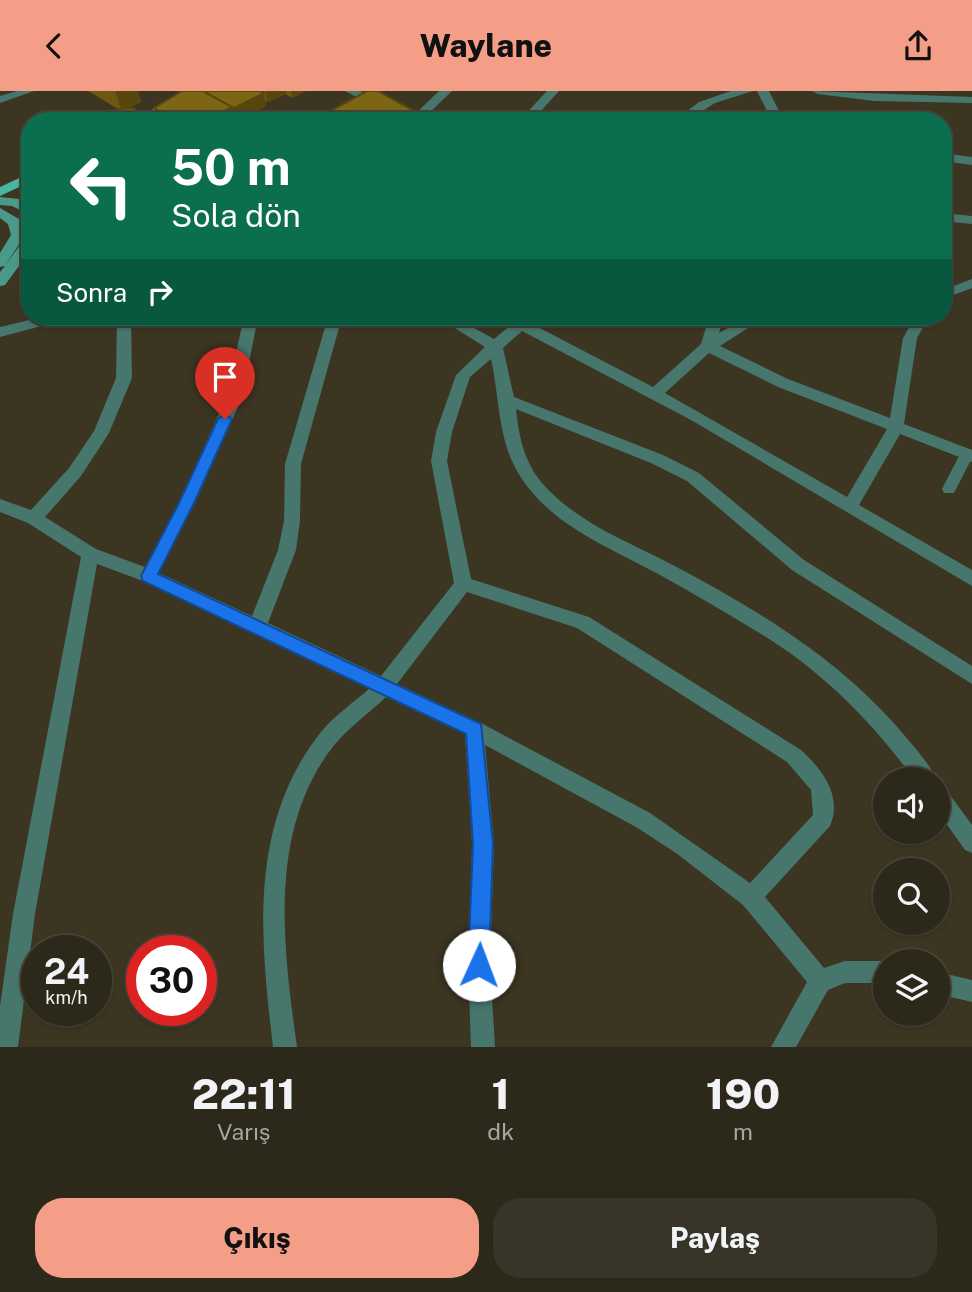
<!DOCTYPE html>
<html lang="tr">
<head>
<meta charset="utf-8">
<style>
	body { margin:0; font-family:"Public Sans",sans-serif; background:#383427; color:#f1f3f6; height:100vh; display:flex; flex-direction:column; font-size:26px; white-space:nowrap }
	* { box-sizing:border-box; margin:0 }
	p { font-size:23px; color:#a6a6a2 }
	.icon { flex:none; width:38px; height:38px; fill:none; stroke:currentColor; stroke-width:2; stroke-linecap:round; stroke-linejoin:round }
	.map { position:relative; height:956px; overflow:hidden }
	.sheet { display:flex; flex-direction:column; background:#2c281a; flex:1 }
	.sheet>* { flex:none }
	.banner { position:absolute; left:21px; top:21px; width:931px; height:214px; border-radius:28px; box-shadow:0 2px 5px #0004,0 0 0 2px #484439; background:#0b6e4f; color:#fff; overflow:hidden }
	.controls { position:absolute; left:873px; top:676px; display:grid; gap:14px }
	.controls a { display:grid; place-items:center; width:77px; height:77px; border-radius:50%; background:#2c281a; box-shadow:0 2px 5px #0004,0 0 0 2px #484439; font-size:35px }
	.speed { position:absolute; left:21px; top:844px; display:flex; gap:14px; font-size:35px; font-weight:700; text-align:center }
	.speed>* { display:grid; place-content:center; width:91px; height:91px; border-radius:50%; background:#2c281a; box-shadow:0 2px 5px #0004,0 0 0 2px #484439; line-height:1 }
	.speed small { font-size:18px; font-weight:400 }
	.speed .limit { border:10px solid #d22; background:#fff; color:#111 }
	.pin { position:absolute; display:grid; place-items:center; width:60px; height:60px; color:#fff; margin:-72px -30px; border-radius:50% 50% 50% 0; rotate:-45deg; box-shadow:0 0 7px #0007 }
	.pin .icon { rotate:45deg }
	.me { position:absolute; width:77px; margin:-38px; rotate:2deg; stroke-linejoin:round; filter:drop-shadow(0 0 5px #0008) }
	.turn { display:flex; align-items:center; gap:24px; height:147px; padding:0 35px; font-size:32px }
	.turn .icon { width:91px; height:91px; stroke-width:2.5 }
	.turn b { display:block; font-size:49px; line-height:60px }
	.then { display:flex; align-items:center; height:66px; padding:0 35px; background:#0003; gap:14px; font-size:26px }
	.eta { display:flex; justify-content:space-evenly; align-items:center; height:119px; text-align:center }
	.eta b { font-size:42px; font-weight:800; line-height:49px }
	.action { display:flex; gap:14px; margin-top:auto; padding:14px 35px }
	.action a { flex:1; height:80px; border-radius:28px; background:#f49e87; color:#111; font-size:28px; font-weight:800; line-height:80px; text-align:center }
	.action a+a { background:#383427; color:#f1f3f6 }
	header { display:flex; justify-content:space-between; align-items:center; height:91px; padding:0 35px; background:#f49e87; color:#111; font-size:32px; font-weight:800 }
	.map>svg:first-child { display:block }
	.lines { fill:none; stroke-linecap:round; stroke-linejoin:round }
	.lane { fill:#46766c; fill-rule:evenodd }
	.street { fill:#46766c; fill-rule:evenodd }
	.secondary { fill:#499a8a; fill-rule:evenodd }
	.primary { fill:#48b6a1; fill-rule:evenodd }
	.wall { fill:#6b5811 }
	.shaded-wall { fill:#57470e }
	.building { fill:#7c6614; stroke:#57470e; stroke-width:2 }
	.route { fill:#1a73e8; stroke:#114b97; stroke-width:2 }
</style>
</head>
<body>
<header><svg class="icon" aria-label="back" viewBox="0 0 24 24"><path d="M15 5l-7 7 7 7"/></svg>Waylane<svg class="icon" aria-label="share" viewBox="0 0 24 24"><path d="M12 15V3M7 8l5-5 5 5M5 13v7h14v-7"/></svg></header>
<div class="map">
<svg width="972" height="956" viewBox="0 0 972 956">
	<rect width="100%" height="100%" fill="#3b3522"/>
	<g class="lines">
		<path class="lane" d="M 967,358 L 972,359 L 972,367 L 956,398 L 954,402 L 944,402 L 942,398 L 962,359 Z"/>
		<path class="street" d="M 17,0 L 34,0 L 0,12 L 0,5 Z
			M 345,0 L 360,0 L 412,26 L 439,0 L 452,0 L 421,30 L 402,30 Z
			M 547,0 L 559,0 L 532,30 L 519,30 Z
			M 731,0 L 753,0 L 715,12 L 687,30 L 674,30 L 699,11 Z
			M 757,0 L 769,0 L 784,30 L 772,30 Z
			M 812,0 L 972,6 L 972,12 L 874,10 L 818,3 Z
			M 943,62 L 972,66 L 972,74 L 943,70 Z
			M 943,122 L 972,125 L 972,133 L 943,130 Z
			M 972,188 L 972,197 L 943,208 L 943,199 Z
			M 42,226 L 66,226 L 64,229 L 0,246 L 0,236 Z
			M 117,226 L 131,226 L 132,287 L 109,342 L 81,385 L 45,426 L 96,458 L 145,476 L 179,412 L 226,307 L 244,226 L 258,226 L 242,307 L 195,412 L 159,482 L 252,525 L 278,459 L 284,430 L 285,373 L 328,226 L 342,226 L 301,373 L 300,430 L 296,459 L 268,532 L 381,585 L 454,492 L 431,370 L 436,341 L 456,284 L 485,256 L 437,226 L 454,226 L 494,248 L 511,234 L 500,226 L 532,226 L 530,232 L 653,296 L 701,253 L 709,226 L 723,226 L 719,242 L 748,226 L 765,226 L 720,255 L 788,288 L 890,327 L 903,247 L 915,226 L 929,226 L 917,247 L 904,333 L 972,359 L 972,371 L 900,343 L 859,414 L 972,479 L 972,495 L 691,329 L 522,240 L 503,257 L 514,306 L 663,364 L 699,382 L 804,469 L 972,575 L 972,593 L 792,479 L 687,390 L 651,372 L 516,318 C 519,346 524,370 542,392 C 575,430 624,449 667,471 C 755,517 841,568 905,645 C 916,658 929,672 936,688 L 914,688 C 872,631 822,580 761,543 C 728,523 695,503 660,484 C 609,456 548,434 517,380 C 498,347 499,304 491,268 L 470,286 L 452,341 L 447,370 L 471,488 L 589,526 L 801,659 C 822,678 843,705 830,735 L 765,806 L 824,877 L 845,870 L 886,870 L 886,892 L 845,892 L 828,899 L 796,956 L 771,956 L 807,891 L 743,814 L 676,762 L 636,736 L 485,654 L 494,753 L 490,874 L 495,956 L 471,956 L 468,874 L 472,753 L 465,643 L 386,606 C 370,621 350,636 335,653 C 267,738 283,855 297,956 L 273,956 C 260,847 248,733 321,641 C 334,625 354,611 369,598 L 143,490 L 97,473 L 35,823 L 18,956 L 0,956 L 0,915 L 13,823 L 81,466 L 28,432 L 0,421 L 0,408 L 31,419 L 69,377 L 94,340 L 116,287 ZM 709,262 L 778,296 L 887,338 L 847,406 L 665,302 ZM 467,501 L 577,537 L 787,671 L 811,699 L 813,724 L 750,792 L 650,722 L 481,632 L 397,593 Z
			M 938,694 L 945,697 L 972,734 L 972,762 L 965,759 L 938,721 Z
			M 938,881 L 972,889 L 972,911 L 938,903 Z"/>
		<path class="secondary" d="M 0,106 L 19,108 L 30,114 L 30,124 L 12,115 L 0,114 Z
			M 0,117 L 19,128 L 25,144 L 5,175 L 25,147 L 30,146 L 30,160 L 5,194 L 0,195 L 0,181 L 5,175 L 0,176 L 0,162 L 11,144 L 8,133 L 0,127 Z"/>
		<path class="primary" d="M 185,0 L 199,0 L 148,30 L 133,30 Z
			M 30,82 L 30,91 L 0,105 L 0,96 Z"/>
	</g>
	<path class="wall" d="M 88,0 L 138,0 L 141,11 L 128,17 L 149,27 L 155,23 L 154,17 L 182,0 L 306,0 L 292,7 L 286,3 L 267,11 L 265,10 L 266,15 L 238,30 L 107,30 L 105,24 L 118,18 Z
		M 30,149 L 30,179 L 21,160 Z"/>
	<path class="shaded-wall" d="M 115,0 L 138,0 L 141,11 L 122,20 Z
		M 266,0 L 286,0 L 286,3 L 267,11 Z
		M 291,0 L 306,0 L 292,7 Z
		M 264,2 L 266,15 L 238,30 L 204,30 L 232,16 Z
		M 418,22 L 419,30 L 404,30 Z"/>
	<path class="building" d="M 182,0 L 203,0 L 232,16 L 204,30 L 175,30 L 154,17 Z
		M 203,0 L 260,0 L 264,2 L 232,18 L 232,16 Z
		M 367,0 L 378,0 L 418,22 L 404,30 L 312,30 Z
		M 133,17 L 153,30 L 109,30 L 111,29 L 105,24 L 118,18 Z
		M 155,23 L 167,30 L 153,30 L 149,27 Z
		M 30,149 L 30,161 L 21,160 Z"/>
	<path class="route" d="M 225,323 L 232,328 L 194,412 L 158,483 L 481,633 L 493,753 L 489,874 L 486,881 L 479,884 L 472,881 L 468,874 L 473,753 L 466,643 L 143,490 L 141,485 L 179,412 L 218,328 Z"/>
</svg>
<div class="controls">
<a><svg class="icon" aria-label="sound" viewBox="0 0 24 24"><path d="M4 9h4l5-4v14l-5-4H4zM17 9q2 3 0 6"/></svg></a>
<a><svg class="icon" aria-label="search" viewBox="0 0 24 24"><circle cx="10" cy="10" r="6"/><path d="M15 15l6 6"/></svg></a>
<a><svg class="icon" aria-label="layers" viewBox="0 0 24 24"><path d="M12 4l9 5-9 5-9-5zM3 14l9 5 9-5"/></svg></a>
</div>
<div class="speed"><div>24<small>km/h</small></div><div class="limit">30</div></div>
<div class="pin" style="left:225px;top:328px;background:#d93025"><svg class="icon" aria-label="arrive" viewBox="0 0 24 24"><path d="M6 21V4h12l-3 4 3 4H6"/></svg></div>
<svg class="me" style="left:479px;top:874px" viewBox="-20 -20 40 40"><circle r="19" fill="#fff"/><path d="M0-13L10 11 0 6-10 11z" fill="#1a73e8"/></svg>
<div class="banner">
<div class="turn"><svg class="icon" aria-label="left" viewBox="0 0 24 24"><path d="M17 20v-9H6M10 6l-5 5 5 5"/></svg><div><b>50 m</b>Sola dön</div></div>
<div class="then">Sonra<svg class="icon" aria-label="right" viewBox="0 0 24 24"><path d="M7 20v-9h11M14 6l5 5-5 5"/></svg></div>
</div>
</div>
<section class="sheet">
<div class="eta">
<div><b>22:11</b><p>Varış</p></div>
<div><b>1</b><p>dk</p></div>
<div><b>190</b><p>m</p></div>
</div>
<div class="action"><a>Çıkış</a><a>Paylaş</a></div>
</section>
</body>
</html>
